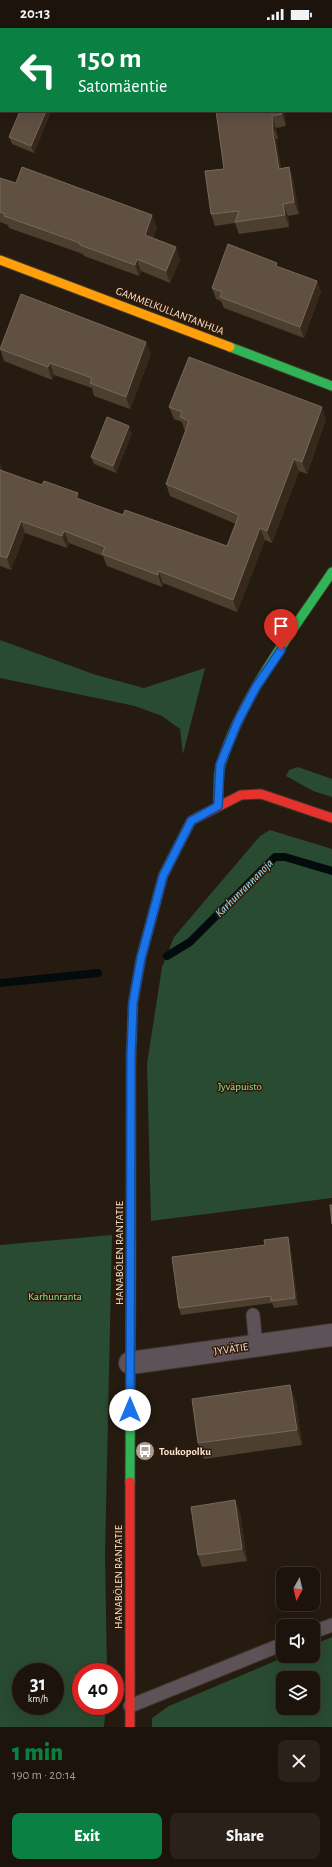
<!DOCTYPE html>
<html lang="en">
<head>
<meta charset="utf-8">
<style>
	body { margin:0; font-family:"Alegreya Sans",sans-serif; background:#29211a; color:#f1f3f6; height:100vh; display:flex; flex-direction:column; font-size:15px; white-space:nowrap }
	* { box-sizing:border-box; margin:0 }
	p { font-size:13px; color:#a09e9d }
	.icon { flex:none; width:22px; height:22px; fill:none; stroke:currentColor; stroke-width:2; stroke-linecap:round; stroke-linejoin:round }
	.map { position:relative; height:1699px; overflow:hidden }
	.panel { display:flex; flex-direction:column; background:#1c140c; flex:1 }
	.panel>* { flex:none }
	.top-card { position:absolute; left:0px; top:0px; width:332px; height:84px; box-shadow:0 4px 16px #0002,0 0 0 1px #3a332d; background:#0b8043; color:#fff; overflow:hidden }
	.needle { width:26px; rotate:188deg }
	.tools { position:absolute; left:276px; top:1539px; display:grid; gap:8px }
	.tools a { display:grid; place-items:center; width:44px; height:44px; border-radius:8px; background:#1c140c; box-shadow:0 4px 16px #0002,0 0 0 1px #3a332d; font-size:20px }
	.speed { position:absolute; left:12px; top:1635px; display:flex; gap:8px; font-size:20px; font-weight:700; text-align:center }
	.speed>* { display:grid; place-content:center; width:52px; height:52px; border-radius:50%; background:#1c140c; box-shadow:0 4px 16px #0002,0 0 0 1px #3a332d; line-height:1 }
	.speed small { font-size:10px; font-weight:400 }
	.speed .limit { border:6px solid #d22; background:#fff; color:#111 }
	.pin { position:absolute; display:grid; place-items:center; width:34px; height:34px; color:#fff; margin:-41px -17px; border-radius:50% 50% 50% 0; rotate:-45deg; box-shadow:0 0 4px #0007 }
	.pin .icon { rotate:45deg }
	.me { position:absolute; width:44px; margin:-22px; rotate:0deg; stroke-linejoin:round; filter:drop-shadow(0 0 3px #0008) }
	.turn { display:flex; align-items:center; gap:14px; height:84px; padding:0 12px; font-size:18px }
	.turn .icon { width:52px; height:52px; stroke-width:2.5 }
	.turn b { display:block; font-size:28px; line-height:34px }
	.round { display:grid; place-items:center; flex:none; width:42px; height:42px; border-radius:8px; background:#29211a }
	.headline { display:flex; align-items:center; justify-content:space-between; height:68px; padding:0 12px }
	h1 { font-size:24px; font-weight:800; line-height:30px; color:#0b8043 }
	.primary-button { display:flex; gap:8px; margin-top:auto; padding:8px 12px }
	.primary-button a { flex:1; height:46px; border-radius:8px; background:#0b8043; color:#fff; font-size:16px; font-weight:800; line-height:46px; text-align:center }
	.primary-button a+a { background:#29211a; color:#f1f3f6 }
	.status { display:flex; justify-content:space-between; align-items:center; height:28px; padding:0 20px; background:#1c140c; direction:ltr }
	.status svg { height:11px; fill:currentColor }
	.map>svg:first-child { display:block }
	.green { fill:#294b31; fill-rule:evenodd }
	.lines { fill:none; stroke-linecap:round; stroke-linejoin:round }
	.stream { stroke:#030b0c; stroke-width:8 }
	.lane-casing { stroke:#41372e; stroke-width:15 }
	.street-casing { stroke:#41372e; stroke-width:24 }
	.fast-casing { stroke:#41372e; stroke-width:11 }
	.slow-casing { stroke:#41372e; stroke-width:11 }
	.jam-casing { stroke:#41372e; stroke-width:11 }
	.lane { stroke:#5c5257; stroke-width:13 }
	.street { stroke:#5c5257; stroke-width:22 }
	.fast { stroke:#30b455; stroke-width:9 }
	.slow { stroke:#ff9f0a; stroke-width:9 }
	.jam { stroke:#e5322d; stroke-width:9 }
	.wall { fill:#4d3f30 }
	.shaded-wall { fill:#36291b }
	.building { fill:#5f5042; stroke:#76685a }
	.route-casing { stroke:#114b97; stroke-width:10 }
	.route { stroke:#1a73e8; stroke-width:7 }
	.labels { text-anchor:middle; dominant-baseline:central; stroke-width:3; stroke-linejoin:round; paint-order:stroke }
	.street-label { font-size:11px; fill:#f5e5d9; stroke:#301a06 }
	.park-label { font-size:11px; fill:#82e9a2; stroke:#301a06 }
	.poi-label { font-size:11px; font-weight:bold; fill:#f5e5d9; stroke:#301a06; text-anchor:start }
	.water-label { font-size:12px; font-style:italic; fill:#93e4fa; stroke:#301a06 }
</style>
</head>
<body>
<div class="status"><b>20:13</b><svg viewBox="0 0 49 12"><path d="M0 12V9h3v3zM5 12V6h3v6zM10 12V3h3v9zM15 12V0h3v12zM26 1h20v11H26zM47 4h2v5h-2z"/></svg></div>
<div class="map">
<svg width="332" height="1699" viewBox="0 0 332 1699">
	<rect width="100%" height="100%" fill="#261b10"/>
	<path class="green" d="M 0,612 L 96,647 L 144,660 L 205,640 L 183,726 L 180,701 L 162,688 L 135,678 L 0,650 Z
		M 298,739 L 332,751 L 332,769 L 313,763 L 286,748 L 289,742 Z
		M 270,802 L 332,821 L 332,1170 L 151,1193 L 147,1036 L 162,939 L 174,909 L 260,808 Z
		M 112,1207 L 105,1526 L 107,1644 L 81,1644 L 81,1678 L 106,1678 L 104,1699 L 0,1699 L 0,1217 ZM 21,1644 L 55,1644 L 55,1678 L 21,1678 Z
		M 332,1609 L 332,1699 L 152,1699 L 152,1690 L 169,1678 L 287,1628 L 313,1628 L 313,1617 ZM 283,1650 L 313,1650 L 313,1680 L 283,1680 Z"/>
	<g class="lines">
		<path class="stream" d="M 167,928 L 190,914 L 275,829 L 285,829 L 332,843
			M 0,955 L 98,945"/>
		<g class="lane-casing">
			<path id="lane" d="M 253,1287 L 256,1318
				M 313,1604 L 332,1597
				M 130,1678 L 283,1616"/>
		</g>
		<g class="street-casing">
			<path id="street" d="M 130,1335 L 332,1307"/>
		</g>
		<g class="fast-casing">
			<path id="fast" d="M 230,319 L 332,358
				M 218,778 C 219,765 217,748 221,736 C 243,666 292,604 332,544
				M 130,1454 L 131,1216"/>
		</g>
		<g class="slow-casing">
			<path id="slow" d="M 0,232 L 230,319
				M 131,1032 L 133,975 L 141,930 L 163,848 L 191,793 L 198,789"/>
		</g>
		<g class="jam-casing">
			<path id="jam" d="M 198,789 L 241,767 L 261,766 L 332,790
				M 131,1216 L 131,1032
				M 130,1699 L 130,1454"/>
		</g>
		<use href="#lane" class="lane"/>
		<use href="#street" class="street"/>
		<use href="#fast" class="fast"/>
		<use href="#slow" class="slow"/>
		<use href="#jam" class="jam"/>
	</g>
	<path class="wall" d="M 0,0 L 35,0 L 28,1 L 1,1 L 1,16 L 0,16 Z
		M 71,0 L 105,0 L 105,1 L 71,1 Z
		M 20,83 L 51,83 L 34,125 L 12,116 L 9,109 Z
		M 216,83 L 284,83 L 286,98 L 276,100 L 278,111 L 276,111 L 281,140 L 289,139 L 293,151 L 299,186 L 288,188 L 289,199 L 239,206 L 235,195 L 215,198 L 211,186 L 224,141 Z
		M 0,150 L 16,155 L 157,199 L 153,210 L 180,231 L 170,255 L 141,243 L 139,248 L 84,228 L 83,226 L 9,200 L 8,197 L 0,194 Z
		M 279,239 L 317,253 L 321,264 L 304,310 L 224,280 L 221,273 L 216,271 L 212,260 Z
		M 0,321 L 151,326 L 130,381 L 94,368 L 92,360 L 54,347 L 52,352 L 4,333 Z
		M 169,379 L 326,391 L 307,446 L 299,443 L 272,515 L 265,512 L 237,584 L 163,555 L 162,559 L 107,538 L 103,528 L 69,515 L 67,520 L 25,505 L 11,542 L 0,538 L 0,436 L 3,443 L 80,471 L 123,487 L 227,518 L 236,496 L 170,468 L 166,456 L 186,402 L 184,401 L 182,394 L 174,391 Z
		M 132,405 L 116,445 L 94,436 L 91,429 Z
		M 290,1216 L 298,1277 L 274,1280 L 272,1275 L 181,1287 L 179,1280 Z
		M 296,1373 L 302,1417 L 204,1431 L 198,1415 Z
		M 235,1472 L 240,1485 L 247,1533 L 202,1539 L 198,1527 Z"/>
	<path class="shaded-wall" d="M 46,83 L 51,83 L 34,125 L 31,118 Z
		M 281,83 L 284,83 L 286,98 Z
		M 272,88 L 276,100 L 278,111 L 273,99 Z
		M 272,99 L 276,111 L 283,153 L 279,141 Z
		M 289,139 L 293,151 L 299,186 L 294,174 Z
		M 283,176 L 288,188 L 289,199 L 285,187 Z
		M 152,187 L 157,199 L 150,219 L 145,207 Z
		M 176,219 L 180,231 L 170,255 L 166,243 Z
		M 137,231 L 141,243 L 139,248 L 135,237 Z
		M 317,253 L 321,264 L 304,310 L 300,299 Z
		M 146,314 L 151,326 L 130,381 L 126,369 Z
		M 50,335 L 54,347 L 52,352 L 48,339 Z
		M 322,379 L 326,391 L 307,446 L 302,434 Z
		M 129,398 L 132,405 L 116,445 L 113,438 Z
		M 294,431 L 299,443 L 272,515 L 267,503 Z
		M 0,436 L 5,448 L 0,445 Z
		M 78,465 L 82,477 L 76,470 Z
		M 21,493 L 25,505 L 11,542 L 7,530 Z
		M 260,500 L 265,512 L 237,584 L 233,572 Z
		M 64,503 L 69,515 L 67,520 L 62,508 Z
		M 159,543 L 163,555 L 162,559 L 158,547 Z
		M 288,1209 L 290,1216 L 298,1277 L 295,1270 Z
		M 290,1357 L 296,1373 L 302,1417 L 297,1402 Z
		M 235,1472 L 240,1485 L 247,1533 L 242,1521 Z"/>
	<path class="building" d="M 0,0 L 22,0 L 15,1 L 1,1 L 1,3 L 0,3 Z
		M 327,0 L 332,0 L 332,35 L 331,28 L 331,1 L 327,1 Z
		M 20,83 L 46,83 L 31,118 L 9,109 Z
		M 216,83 L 281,83 L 282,86 L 272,88 L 273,99 L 272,99 L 279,141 L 289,139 L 294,174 L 283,176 L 285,187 L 235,194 L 239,183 L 211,186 L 205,143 L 224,141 Z
		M 22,139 L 152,187 L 145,207 L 176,219 L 166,243 L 137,231 L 135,237 L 80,217 L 80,215 L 4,188 L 5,186 L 0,184 L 0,150 L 16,155 Z
		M 228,216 L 277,235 L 276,238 L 317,253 L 300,299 L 220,269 L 222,264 L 212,260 Z
		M 21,266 L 146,314 L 126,369 L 90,355 L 92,350 L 50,335 L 48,339 L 0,321 Z
		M 189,329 L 322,379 L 302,434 L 294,431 L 267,503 L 260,500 L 233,572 L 159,543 L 158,547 L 102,526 L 105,519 L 64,503 L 62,508 L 21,493 L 7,530 L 0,528 L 0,442 L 42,457 L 44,453 L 78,465 L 76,470 L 123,487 L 125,482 L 227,518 L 239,487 L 166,456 L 189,393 L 180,389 L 182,384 L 169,379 Z
		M 107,389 L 129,398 L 113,438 L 91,429 Z
		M 330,1177 L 332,1177 L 332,1196 Z
		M 288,1209 L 295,1270 L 271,1273 L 271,1268 L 179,1280 L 172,1229 L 265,1217 L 264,1212 Z
		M 290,1357 L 297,1402 L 198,1415 L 192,1371 Z
		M 235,1472 L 242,1521 L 198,1527 L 191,1479 Z"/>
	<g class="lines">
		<g class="route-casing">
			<path id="route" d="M 130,1382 L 131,1029 L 133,975 L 141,930 L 163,848 L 191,793 L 218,778 L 220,737 L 238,693 L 256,659 L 281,622"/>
		</g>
		<use href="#route" class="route"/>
	</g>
	<defs>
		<g id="bus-disc" transform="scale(1)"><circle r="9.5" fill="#ad9e93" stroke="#301a06"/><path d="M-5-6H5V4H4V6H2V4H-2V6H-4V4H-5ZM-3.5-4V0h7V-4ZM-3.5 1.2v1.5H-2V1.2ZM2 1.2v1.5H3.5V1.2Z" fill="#fff"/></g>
	</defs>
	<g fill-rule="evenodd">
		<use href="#bus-disc" x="145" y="1423"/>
	</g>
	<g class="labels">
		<g class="street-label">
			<text transform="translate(170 283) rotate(21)">GAMMELKULLANTANHUA</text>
			<text transform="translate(119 1225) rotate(-90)">HANABÖLEN RANTATIE</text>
			<text transform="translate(231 1321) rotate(-8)">JYVÄTIE</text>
			<text transform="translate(118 1549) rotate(-90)">HANABÖLEN RANTATIE</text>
		</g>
		<g class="park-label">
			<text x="240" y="1058">Jyväpuisto</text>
			<text x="55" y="1268">Karhunranta</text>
		</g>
		<g class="poi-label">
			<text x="159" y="1423">Toukopolku</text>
		</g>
		<g class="water-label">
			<text transform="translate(244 860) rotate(-45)">Karhunrannanoja</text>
		</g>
	</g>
</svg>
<div class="tools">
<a><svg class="needle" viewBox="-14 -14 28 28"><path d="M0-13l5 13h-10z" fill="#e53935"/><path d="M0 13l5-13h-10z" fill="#a09e9d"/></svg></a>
<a><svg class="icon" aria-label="sound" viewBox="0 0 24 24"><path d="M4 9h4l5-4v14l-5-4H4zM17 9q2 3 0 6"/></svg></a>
<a><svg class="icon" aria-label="layers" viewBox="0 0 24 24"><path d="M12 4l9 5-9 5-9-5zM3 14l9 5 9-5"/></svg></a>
</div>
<div class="speed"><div>31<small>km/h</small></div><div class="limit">40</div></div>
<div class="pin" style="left:281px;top:622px;background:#d93025"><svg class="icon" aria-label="arrive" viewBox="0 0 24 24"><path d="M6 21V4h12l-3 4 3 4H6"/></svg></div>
<svg class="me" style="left:130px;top:1382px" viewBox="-20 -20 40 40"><circle r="19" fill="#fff"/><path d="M0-13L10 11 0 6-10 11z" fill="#1a73e8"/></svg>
<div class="top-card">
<div class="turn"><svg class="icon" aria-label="left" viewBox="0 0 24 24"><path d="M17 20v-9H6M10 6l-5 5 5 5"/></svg><div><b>150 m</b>Satomäentie</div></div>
</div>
</div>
<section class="panel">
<div class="headline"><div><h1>1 min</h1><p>190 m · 20:14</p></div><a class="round"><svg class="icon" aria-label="close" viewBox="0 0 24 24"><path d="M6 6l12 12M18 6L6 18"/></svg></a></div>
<div class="primary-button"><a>Exit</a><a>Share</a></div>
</section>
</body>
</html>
